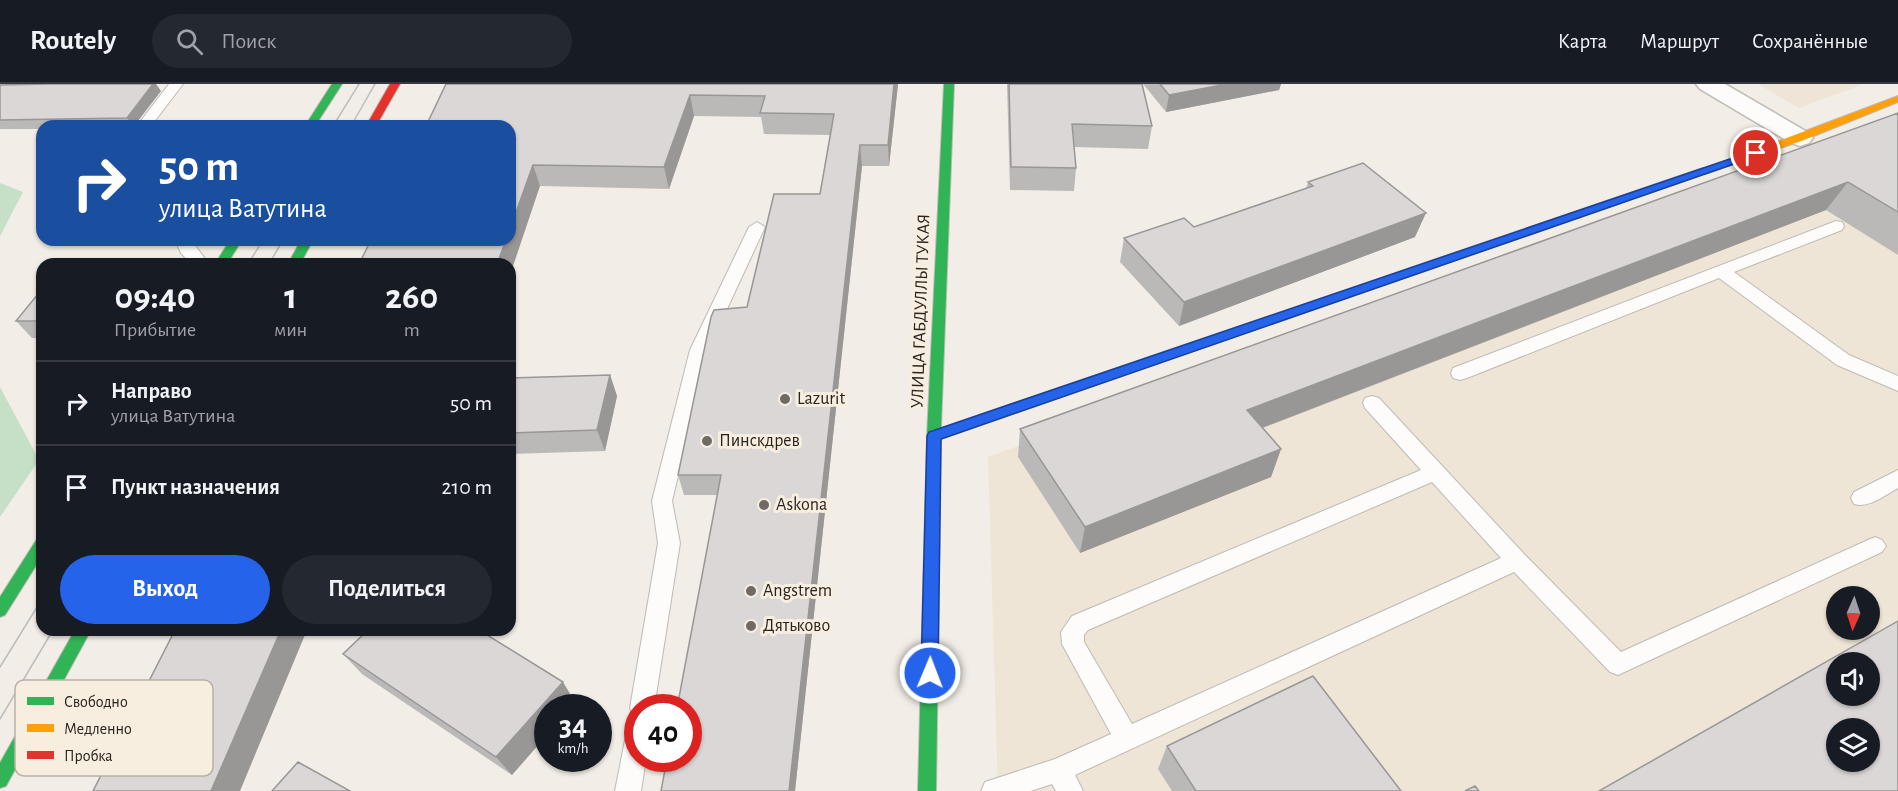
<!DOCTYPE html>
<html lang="ru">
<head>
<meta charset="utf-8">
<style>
	body { margin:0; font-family:"Alegreya Sans",sans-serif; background:#242831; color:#f1f3f6; height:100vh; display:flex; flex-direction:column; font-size:22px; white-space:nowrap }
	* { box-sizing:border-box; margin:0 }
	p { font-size:20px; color:#9ea1a6 }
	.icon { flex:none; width:33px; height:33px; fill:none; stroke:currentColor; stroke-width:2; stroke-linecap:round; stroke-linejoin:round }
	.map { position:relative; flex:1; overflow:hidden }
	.drawer { position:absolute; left:36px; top:174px; width:480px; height:378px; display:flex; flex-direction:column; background:#171b24; border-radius:18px; box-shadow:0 2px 4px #0004 }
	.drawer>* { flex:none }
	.hud { position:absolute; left:36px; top:36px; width:480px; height:126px; border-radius:18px; box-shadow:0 2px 4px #0004; background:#1a4fa0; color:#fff; overflow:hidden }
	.needle { width:39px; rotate:183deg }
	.buttons { position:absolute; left:1826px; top:502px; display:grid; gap:12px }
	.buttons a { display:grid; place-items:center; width:54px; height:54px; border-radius:50%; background:#171b24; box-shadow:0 2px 4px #0004; font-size:30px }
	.speed { position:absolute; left:534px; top:610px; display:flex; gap:12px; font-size:30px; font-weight:700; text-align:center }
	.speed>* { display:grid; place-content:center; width:78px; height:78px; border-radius:50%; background:#171b24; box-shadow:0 2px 4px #0004; line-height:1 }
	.speed small { font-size:15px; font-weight:400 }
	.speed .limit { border:9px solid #d22; background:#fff; color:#111 }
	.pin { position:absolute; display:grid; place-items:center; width:51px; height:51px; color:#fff; margin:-26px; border:3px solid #fff; border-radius:50%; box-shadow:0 2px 6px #0007 }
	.me { position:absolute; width:66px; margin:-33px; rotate:1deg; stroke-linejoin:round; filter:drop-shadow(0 0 4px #0008) }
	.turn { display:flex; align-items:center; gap:21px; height:126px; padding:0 24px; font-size:27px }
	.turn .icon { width:78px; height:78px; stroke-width:2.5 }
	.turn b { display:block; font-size:42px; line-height:51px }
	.eta { display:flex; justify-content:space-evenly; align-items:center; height:102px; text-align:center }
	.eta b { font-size:36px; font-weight:700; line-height:42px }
	.action { display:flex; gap:12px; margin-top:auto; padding:12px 24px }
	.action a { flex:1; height:69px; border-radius:36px; background:#2563eb; color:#fff; font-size:24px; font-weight:700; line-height:69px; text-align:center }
	.action a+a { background:#242831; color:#f1f3f6 }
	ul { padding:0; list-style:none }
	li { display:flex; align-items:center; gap:18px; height:84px; padding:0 24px; border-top:2px solid #363941 }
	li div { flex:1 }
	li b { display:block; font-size:22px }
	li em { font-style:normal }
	header { display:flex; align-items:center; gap:36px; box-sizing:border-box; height:84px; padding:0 30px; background:#171b24; border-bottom:2px solid #363941 }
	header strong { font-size:28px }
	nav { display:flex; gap:33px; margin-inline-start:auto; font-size:21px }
	.search { width:420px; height:54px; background:#242831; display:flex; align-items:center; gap:15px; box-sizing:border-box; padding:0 21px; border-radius:33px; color:#9ea1a6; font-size:22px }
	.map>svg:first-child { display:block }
	.built { fill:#efe5d6; fill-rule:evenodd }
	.green { fill:#c6e0c7 }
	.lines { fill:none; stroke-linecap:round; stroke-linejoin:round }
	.lane-casing { stroke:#bebab4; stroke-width:2 }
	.street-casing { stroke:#bebab4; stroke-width:3 }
	.fast-casing { stroke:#bebab4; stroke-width:2 }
	.slow-casing { stroke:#bebab4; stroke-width:2 }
	.jam-casing { stroke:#bebab4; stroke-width:2 }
	.lane { fill:#fdfcfb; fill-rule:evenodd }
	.street { fill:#fdfcfb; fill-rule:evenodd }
	.fast { fill:#30b455; fill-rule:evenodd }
	.slow { fill:#ff9f0a; fill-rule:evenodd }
	.jam { fill:#e5322d; fill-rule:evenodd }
	.tram { stroke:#bebdbb; stroke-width:1.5 }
	.wall { fill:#bbb9b8 }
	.shaded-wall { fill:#999696 }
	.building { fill:#dad7d6; stroke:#999696; stroke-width:1.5; fill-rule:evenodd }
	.route { fill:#2563eb; stroke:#184099; stroke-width:1.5 }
	.poi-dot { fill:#6f6a65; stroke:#f8eee0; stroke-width:2 }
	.labels { text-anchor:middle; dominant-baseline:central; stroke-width:6; stroke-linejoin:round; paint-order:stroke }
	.street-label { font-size:18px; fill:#28241f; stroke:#f8eee0 }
	.poi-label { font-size:18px; fill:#28241f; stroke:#f8eee0; text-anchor:start }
	.key { fill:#f8eee0; stroke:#bab1a6; stroke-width:1.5 }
	.key-label { font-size:16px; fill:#28241f }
</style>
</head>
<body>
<header>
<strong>Routely</strong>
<div class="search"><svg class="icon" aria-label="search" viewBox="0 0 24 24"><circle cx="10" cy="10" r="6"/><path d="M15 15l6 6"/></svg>Поиск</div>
<nav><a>Карта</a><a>Маршрут</a><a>Сохранённые</a></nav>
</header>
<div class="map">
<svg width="1898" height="707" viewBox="0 0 1898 707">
	<rect width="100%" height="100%" fill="#f2ede6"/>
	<path class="built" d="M 1758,0 L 1864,0 L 1799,24 Z
		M 1898,36 L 1898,707 L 998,707 L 988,373 ZM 1836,513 L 1869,513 L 1869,546 L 1836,546 ZM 1836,579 L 1869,579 L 1869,612 L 1836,612 ZM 1836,645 L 1869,645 L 1869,678 L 1836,678 Z"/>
	<path class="green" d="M 0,99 L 23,108 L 0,152 Z
		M 0,303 L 39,376 L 0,433 Z"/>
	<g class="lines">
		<g class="lane-casing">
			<path id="lane" d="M 169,0 L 183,0 L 151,42 L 137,42 Z
				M 1836,137 L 1842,138 L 1844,142 L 1842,146 L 1734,188 L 1849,271 L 1898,292 L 1898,307 L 1837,281 L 1719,194 L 1467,294 L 1460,296 L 1453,294 L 1451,289 L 1453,284 Z
				M 757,138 L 765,143 L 708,266 L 672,417 L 680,459 L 654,624 L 638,624 L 638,633 L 634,632 L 630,624 L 658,459 L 652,417 L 690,266 L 749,143 Z
				M 175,156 L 191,156 L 209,180 L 191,180 L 181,169 Z
				M 1372,312 L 1379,314 L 1525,471 L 1621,568 L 1868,456 L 1875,453 L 1882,456 L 1886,462 L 1882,468 L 1618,591 L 1610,588 L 1514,488 L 1075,691 L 1083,707 L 1056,707 L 1052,700 L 1031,707 L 981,707 L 985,698 L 1055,675 L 1111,650 L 1062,560 L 1061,548 L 1072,532 L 1421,386 L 1365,324 L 1363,319 L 1365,314 ZM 1432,398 L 1501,474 L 1132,640 L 1084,558 L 1084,551 L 1088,546 Z
				M 1898,386 L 1898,404 C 1885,411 1868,425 1854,420 L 1851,414 L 1854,408 Z
				M 638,640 L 638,675 L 646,675 L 641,707 L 615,707 L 626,651 L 629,643 Z"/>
		</g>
		<g class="street-casing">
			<path id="street" d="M 1696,0 L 1725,0 L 1809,49 L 1813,54 L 1809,59 L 1800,62 L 1791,59 L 1700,5 Z"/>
		</g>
		<g class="fast-casing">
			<path id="fast" d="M 332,0 L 342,0 L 315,42 L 305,42 Z
				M 944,0 L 954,0 L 941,344 L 1700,85 L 1704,84 L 1709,87 L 941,355 L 936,707 L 918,707 L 927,352 Z
				M 230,156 L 242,156 L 227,180 L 215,180 Z
				M 301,156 L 313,156 L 300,180 L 288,180 Z
				M 42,453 L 42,472 L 5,531 L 0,533 L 0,513 L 37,455 Z
				M 75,546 L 91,546 L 6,702 L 0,704 L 0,679 Z"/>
		</g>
		<g class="slow-casing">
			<path id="slow" d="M 1898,12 L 1898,18 L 1804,56 L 1708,89 L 1704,90 L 1699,87 Z"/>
		</g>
		<g class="jam-casing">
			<path id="jam" d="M 390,0 L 400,0 L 376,42 L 366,42 Z"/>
		</g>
		<use href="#lane" class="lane"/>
		<use href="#street" class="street"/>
		<use href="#fast" class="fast"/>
		<use href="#slow" class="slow"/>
		<use href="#jam" class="jam"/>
		<path class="tram" d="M 333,42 L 359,0
			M 351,42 L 375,0
			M 248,180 L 263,156
			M 269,180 L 283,156
			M 0,583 L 42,515
			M 0,635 L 53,546"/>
	</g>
	<path class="wall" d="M 446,0 L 898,0 L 889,82 L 862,82 L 795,707 L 661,707 L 718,411 L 684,411 L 678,391 L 747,223 L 820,110 L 830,51 L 764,50 L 761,33 L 694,32 L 669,105 L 540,102 Z
		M 1007,0 L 1142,0 L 1152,42 L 1148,65 L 1074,63 L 1076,84 L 1074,107 L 1010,106 Z
		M 1143,0 L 1281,0 L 1279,6 L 1166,28 Z
		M 0,1 L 161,7 L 134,42 L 42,42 L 42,45 L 0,45 Z
		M 1898,29 L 1898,171 L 1826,126 L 1263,344 L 1281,365 L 1271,393 L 1080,469 L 1018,373 L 1020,345 Z
		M 1308,98 L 1415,153 L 1179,242 L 1120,178 L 1124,154 L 1194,143 L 1306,105 Z
		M 42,205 L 42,254 L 32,254 L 16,237 Z
		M 610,291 L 617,312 L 605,367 L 510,370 L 510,294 Z
		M 343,570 L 575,618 L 570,624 L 548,624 L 512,691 L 362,590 Z
		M 1167,662 L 1401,707 L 1172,707 L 1158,685 Z"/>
	<path class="shaded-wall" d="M 153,0 L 156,0 L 161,7 L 134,42 L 132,42 L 127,34 Z
		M 894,0 L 898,0 L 889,82 L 888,61 Z
		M 1227,0 L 1281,0 L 1279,6 L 1166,28 L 1169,11 Z
		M 690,11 L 694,32 L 669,105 L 664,83 Z
		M 860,61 L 862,82 L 795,707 L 789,707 Z
		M 533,81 L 540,102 L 510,191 L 510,180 L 497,180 L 506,156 L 510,156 L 510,145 Z
		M 1848,98 L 1826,126 L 1238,353 L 1247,326 Z
		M 1426,129 L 1415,153 L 1179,242 L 1184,218 Z
		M 610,291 L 617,312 L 605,367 L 597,346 Z
		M 1281,365 L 1271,393 L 1080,469 L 1085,443 Z
		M 281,546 L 307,546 L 240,707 L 211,707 Z
		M 563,598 L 575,618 L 570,624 L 548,624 L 548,650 L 512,691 L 496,673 Z"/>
	<path class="building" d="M 50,0 L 153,0 L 127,34 L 0,36 L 0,1 Z
		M 446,0 L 894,0 L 888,61 L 860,61 L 789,707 L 661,707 L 667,675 L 688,675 L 688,624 L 677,624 L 721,391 L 678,391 L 711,233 L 714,226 L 747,223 L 774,110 L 820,110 L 834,30 L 760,29 L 765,12 L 690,11 L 664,83 L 533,81 L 510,145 L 510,42 L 426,42 Z
		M 1009,0 L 1142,0 L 1152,42 L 1072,40 L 1076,84 L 1011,83 Z
		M 1160,0 L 1227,0 L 1169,11 Z
		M 1898,29 L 1898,128 L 1848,98 L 1247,326 L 1281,365 L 1085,443 L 1020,345 Z
		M 1363,79 L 1426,129 L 1184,218 L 1124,154 L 1184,134 L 1194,143 L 1313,102 L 1308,98 Z
		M 371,156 L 506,156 L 497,180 L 359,180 Z
		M 42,205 L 42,237 L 16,237 Z
		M 610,291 L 597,346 L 510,349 L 510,294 Z
		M 1898,537 L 1898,707 L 1599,707 ZM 1836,579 L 1869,579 L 1869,612 L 1836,612 ZM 1836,645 L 1869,645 L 1869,678 L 1836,678 Z
		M 175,546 L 281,546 L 211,707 L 93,707 Z
		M 368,546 L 479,546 L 563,598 L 496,673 L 343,570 Z
		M 1313,592 L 1401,707 L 1196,707 L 1167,662 Z
		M 298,678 L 350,707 L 272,707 Z
		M 1475,702 L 1479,707 L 1465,707 Z"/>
	<path class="route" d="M 1756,66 L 1760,67 L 1760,71 L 941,355 L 938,589 L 935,594 L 930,596 L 924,594 L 921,589 L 927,352 L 929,348 Z"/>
	<g class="poi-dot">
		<circle cx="785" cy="315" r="6"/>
		<circle cx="707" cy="357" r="6"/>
		<circle cx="764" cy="421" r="6"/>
		<circle cx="751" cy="507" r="6"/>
		<circle cx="751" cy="542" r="6"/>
	</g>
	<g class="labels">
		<g class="street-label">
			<text transform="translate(921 227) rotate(-88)">УЛИЦА ГАБДУЛЛЫ ТУКАЯ</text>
		</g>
		<g class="poi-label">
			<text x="797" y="315">Lazurit</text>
			<text x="719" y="357">Пинскдрев</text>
			<text x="776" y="421">Askona</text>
			<text x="763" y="507">Angstrem</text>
			<text x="763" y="542">Дятьково</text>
		</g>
	</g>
	<rect x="15" y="596" width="198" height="96" rx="9" class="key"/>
	<rect x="27" y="613" width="27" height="8" fill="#30b455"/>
	<rect x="27" y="640" width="27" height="8" fill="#ff9f0a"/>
	<rect x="27" y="667" width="27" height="8" fill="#e5322d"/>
	<g class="key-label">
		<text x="64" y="623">Свободно</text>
		<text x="64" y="650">Медленно</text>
		<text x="64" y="677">Пробка</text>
	</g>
</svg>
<div class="buttons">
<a><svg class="needle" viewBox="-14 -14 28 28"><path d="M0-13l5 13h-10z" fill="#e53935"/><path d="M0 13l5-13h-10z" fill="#9ea1a6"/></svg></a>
<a><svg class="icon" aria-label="sound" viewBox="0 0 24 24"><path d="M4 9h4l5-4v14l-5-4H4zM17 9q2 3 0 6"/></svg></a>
<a><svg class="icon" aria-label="layers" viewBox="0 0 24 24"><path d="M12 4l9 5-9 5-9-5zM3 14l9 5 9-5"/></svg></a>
</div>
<div class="speed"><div>34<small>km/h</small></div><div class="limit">40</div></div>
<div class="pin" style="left:1756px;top:69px;background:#d93025"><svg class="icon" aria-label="arrive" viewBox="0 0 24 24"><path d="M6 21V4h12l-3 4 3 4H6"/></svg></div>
<svg class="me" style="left:930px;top:589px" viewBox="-20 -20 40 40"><circle r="17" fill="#2563eb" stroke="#fff" stroke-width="3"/><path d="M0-11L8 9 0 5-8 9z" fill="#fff"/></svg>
<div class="hud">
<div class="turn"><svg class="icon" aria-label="right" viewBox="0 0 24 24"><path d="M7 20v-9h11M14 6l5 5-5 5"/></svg><div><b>50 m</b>улица Ватутина</div></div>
</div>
<section class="drawer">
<div class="eta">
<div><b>09:40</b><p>Прибытие</p></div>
<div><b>1</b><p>мин</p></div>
<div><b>260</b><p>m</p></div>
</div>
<ul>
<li><svg class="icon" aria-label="right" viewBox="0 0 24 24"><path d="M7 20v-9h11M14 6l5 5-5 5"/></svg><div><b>Направо</b><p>улица Ватутина</p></div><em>50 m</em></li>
<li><svg class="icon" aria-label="arrive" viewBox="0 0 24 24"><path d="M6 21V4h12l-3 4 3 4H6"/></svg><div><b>Пункт назначения</b></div><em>210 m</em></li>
</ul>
<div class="action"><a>Выход</a><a>Поделиться</a></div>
</section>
</div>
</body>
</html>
